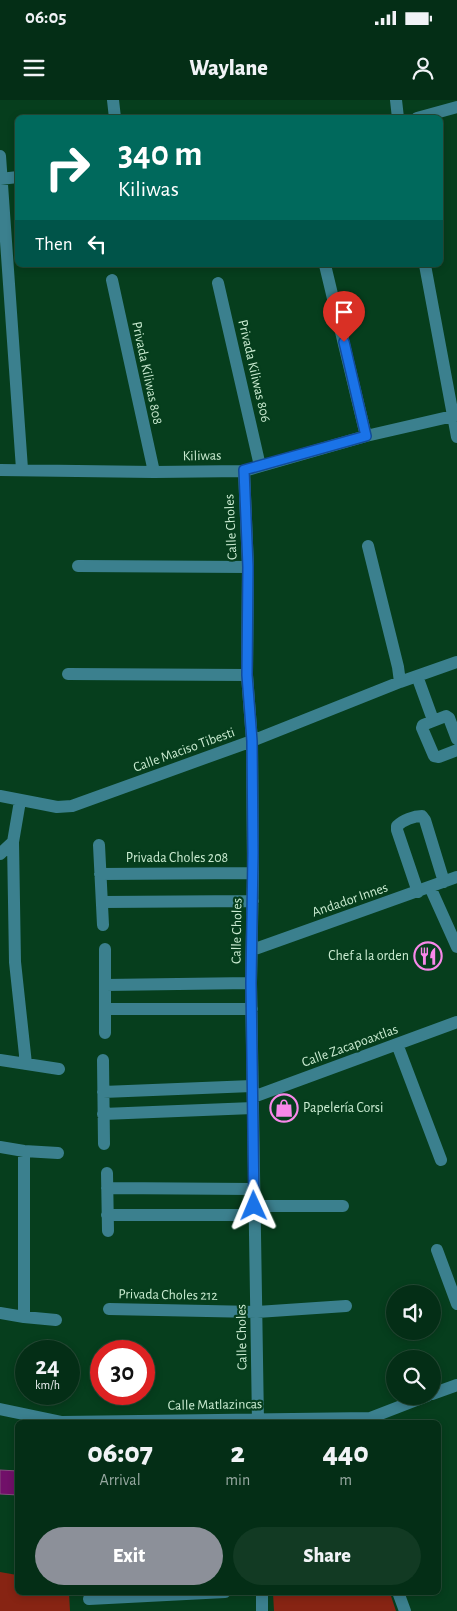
<!DOCTYPE html>
<html lang="en">
<head>
<meta charset="utf-8">
<style>
	body { margin:0; font-family:"Alegreya Sans",sans-serif; background:#123a23; color:#f1f3f6; height:100vh; display:flex; flex-direction:column; font-size:19px; white-space:nowrap }
	* { box-sizing:border-box; margin:0 }
	p { font-size:16px; color:#97a8a1 }
	.icon { flex:none; width:28px; height:28px; fill:none; stroke:currentColor; stroke-width:2; stroke-linecap:round; stroke-linejoin:round }
	.map { position:relative; flex:1; overflow:hidden }
	.details { position:absolute; left:15px; top:1320px; width:426px; height:175px; display:flex; flex-direction:column; background:#042e16; border-radius:8px; box-shadow:0 2px 8px #0003,0 0 0 1px #254a35 }
	.details>* { flex:none }
	.hud { position:absolute; left:15px; top:15px; width:428px; height:152px; border-radius:8px; box-shadow:0 2px 8px #0003,0 0 0 1px #254a35; background:#00695c; color:#fff; overflow:hidden }
	.buttons { position:absolute; left:386px; top:1185px; display:grid; gap:10px }
	.buttons a { display:grid; place-items:center; width:55px; height:55px; border-radius:50%; background:#042e16; box-shadow:0 2px 8px #0003,0 0 0 1px #254a35; font-size:25px }
	.speed { position:absolute; left:15px; top:1240px; display:flex; gap:10px; font-size:25px; font-weight:700; text-align:center }
	.speed>* { display:grid; place-content:center; width:65px; height:65px; border-radius:50%; background:#042e16; box-shadow:0 2px 8px #0003,0 0 0 1px #254a35; line-height:1 }
	.speed small { font-size:12px; font-weight:400 }
	.speed .limit { border:8px solid #d22; background:#fff; color:#111 }
	.pin { position:absolute; display:grid; place-items:center; width:42px; height:42px; color:#fff; margin:-51px -21px; border-radius:50% 50% 50% 0; rotate:-45deg; box-shadow:0 0 5px #0007 }
	.pin .icon { rotate:45deg }
	.me { position:absolute; width:55px; margin:-28px; rotate:359deg; stroke-linejoin:round; filter:drop-shadow(0 0 4px #0008) }
	.turn { display:flex; align-items:center; gap:18px; height:105px; padding:0 20px; font-size:22px }
	.turn .icon { width:65px; height:65px; stroke-width:2.5 }
	.turn b { display:block; font-size:35px; line-height:42px }
	.then { display:flex; align-items:center; height:48px; padding:0 20px; background:#0003; gap:10px; font-size:19px }
	.eta { display:flex; justify-content:space-evenly; align-items:center; height:85px; text-align:center }
	.eta b { font-size:30px; font-weight:800; line-height:35px }
	.primary-button { display:flex; gap:10px; margin-top:auto; padding:10px 20px }
	.primary-button a { flex:1; height:58px; border-radius:30px; background:#8c9099; color:#fff; font-size:20px; font-weight:800; line-height:58px; text-align:center }
	.primary-button a+a { background:#123a23; color:#f1f3f6 }
	.status { display:flex; justify-content:space-between; align-items:center; height:35px; padding:0 25px; background:#042e16; direction:ltr }
	.status svg { height:14px; fill:currentColor }
	header { display:flex; justify-content:space-between; align-items:center; height:65px; padding:0 20px; background:#042e16; font-size:22px; font-weight:800 }
	.map>svg:first-child { display:block }
	.green { fill:#872413 }
	.building { fill:#711069; stroke:#844d7d }
	.lines { fill:none; stroke-linecap:round; stroke-linejoin:round }
	.minor { stroke:#3b808e; stroke-width:12 }
	.route-casing { stroke:#114b97; stroke-width:12 }
	.route { stroke:#1a73e8; stroke-width:9 }
	.labels { text-anchor:middle; dominant-baseline:central; stroke-width:4.5; stroke-linejoin:round; paint-order:stroke }
	.street-label { font-size:14px; fill:#cbecd2; stroke:#063e1d }
	.poi-label { font-size:14px; fill:#cbecd2; stroke:#063e1d; text-anchor:end }
</style>
</head>
<body>
<div class="status"><b>06:05</b><svg viewBox="0 0 49 12"><path d="M0 12V9h3v3zM5 12V6h3v6zM10 12V3h3v9zM15 12V0h3v12zM26 1h20v11H26zM47 4h2v5h-2z"/></svg></div>
<header><svg class="icon" aria-label="menu" viewBox="0 0 24 24"><path d="M4 6h16M4 12h16M4 18h16"/></svg>Waylane<svg class="icon" aria-label="person" viewBox="0 0 24 24"><circle cx="12" cy="8" r="4"/><path d="M4 21q1-7 8-7t8 7"/></svg></header>
<div class="map">
<svg width="457" height="1511" viewBox="0 0 457 1511">
	<rect width="100%" height="100%" fill="#063e1d"/>
	<path class="green" d="M 0,1472 L 17,1475 L 18,1492 L 69,1493 L 70,1511 L 0,1511 Z
		M 273,1493 L 390,1493 L 396,1511 L 274,1511 Z"/>
	<path class="building" d="M 0,1370 L 18,1371 L 18,1395 L 0,1394 Z"/>
	<g class="lines">
		<path class="minor" d="M 113,0 L 115,18
			M 396,0 L 398,18
			M 417,18 L 457,7
			M 0,56 L 22,369
			M 0,79 L 18,77
			M 325,165 L 366,336
			M 425,165 L 457,337
			M 112,180 L 154,372
			M 218,183 L 260,366
			M 0,370 L 154,372 L 244,371 L 366,336 L 457,315
			M 244,371 L 248,467 L 247,575 L 252,641 L 253,773 L 251,883 L 258,1322
			M 368,446 L 398,567 L 400,582
			M 78,466 L 248,467
			M 68,574 L 247,575
			M 417,576 L 433,620
			M 457,639 L 449,618 L 446,616 L 423,625 L 422,628 L 434,656 L 439,657 L 457,650
			M 0,696 L 57,707 L 72,706 L 252,641 L 400,582 L 457,562
			M 20,701 L 13,742 L 15,862 L 26,964
			M 99,745 L 103,825
			M 0,754 L 13,742
			M 100,774 L 253,773
			M 430,787 L 457,847
			M 418,792 L 397,730 L 397,726 C 403,720 414,716 422,716 L 425,720 L 444,782
			M 103,802 L 253,801
			M 252,850 L 457,777
			M 105,885 L 251,883
			M 105,909 L 252,909
			M 105,933 L 105,849
			M 397,944 L 441,1060
			M 0,960 L 59,969
			M 103,960 L 104,1044
			M 103,992 L 252,986
			M 253,997 L 457,922
			M 103,1014 L 253,1008
			M 0,1047 L 24,1051 L 58,1053
			M 107,1073 L 108,1131
			M 107,1088 L 253,1089
			M 254,1106 L 343,1106
			M 107,1115 L 254,1115
			M 437,1150 L 457,1204
			M 109,1209 L 257,1212 L 346,1206
			M 0,1213 L 24,1217 L 56,1220
			M 24,1217 L 24,1051
			M 432,1294 L 457,1285
			M 0,1309 L 62,1322 L 370,1318 L 427,1296
			M 262,1492 L 262,1511
			M 398,1492 L 405,1511
			M 89,1499 L 225,1492"/>
	</g>
	<g class="lines">
		<g class="route-casing">
			<path id="route" d="M 254,1106 L 251,883 L 253,753 L 252,641 L 247,575 L 248,467 L 244,370 L 366,336 L 344,242"/>
		</g>
		<use href="#route" class="route"/>
	</g>
	<defs>
		<g id="restaurant-ring" transform="scale(1.4375)"><circle r="9.5" fill="#063e1d" stroke="#f888ea" stroke-width="1.5"/><path d="M-5-6h1v4h1v-4h1v4h1v-4h1v5L-1.5 .5V6h-2V.5L-5-1ZM5-6V6H3V1.5H1.5Q1.5-4 5-6Z" fill="#f888ea"/></g>
		<g id="shop-ring" transform="scale(1.4375)"><circle r="9.5" fill="#063e1d" stroke="#f888ea" stroke-width="1.5"/><path d="M-5-2.5h2.3a2.7 3.5 0 0 1 5.4 0H5L5.5 6h-11ZM-1.5-2.5h3a1.5 2.3 0 0 0-3 0Z" fill="#f888ea"/></g>
	</defs>
	<g fill-rule="evenodd">
		<use href="#restaurant-ring" x="428" y="856"/>
		<use href="#shop-ring" x="284" y="1008"/>
	</g>
	<g class="labels">
		<g class="street-label">
			<text transform="translate(254 271) rotate(77)">Privada Kiliwas 806</text>
			<text transform="translate(147 273) rotate(78)">Privada Kiliwas 808</text>
			<text transform="translate(202 356) rotate(-1)">Kiliwas</text>
			<text transform="translate(231 427) rotate(-93)">Calle Choles</text>
			<text transform="translate(184 650) rotate(-20)">Calle Maciso Tibesti</text>
			<text x="177" y="758">Privada Choles 208</text>
			<text transform="translate(350 800) rotate(-19)">Andador Innes</text>
			<text transform="translate(237 831) rotate(-89)">Calle Choles</text>
			<text transform="translate(350 946) rotate(-20)">Calle Zacapoaxtlas</text>
			<text transform="translate(168 1195) rotate(1)">Privada Choles 212</text>
			<text transform="translate(242 1237) rotate(-91)">Calle Choles</text>
			<text transform="translate(215 1305) rotate(-1)">Calle Matlazincas</text>
		</g>
		<g class="poi-label">
			<text x="409" y="856">Chef a la orden</text>
			<text x="303" y="1008" text-anchor="start">Papelería Corsi</text>
		</g>
	</g>
</svg>
<div class="buttons">
<a><svg class="icon" aria-label="sound" viewBox="0 0 24 24"><path d="M4 9h4l5-4v14l-5-4H4zM17 9q2 3 0 6"/></svg></a>
<a><svg class="icon" aria-label="search" viewBox="0 0 24 24"><circle cx="10" cy="10" r="6"/><path d="M15 15l6 6"/></svg></a>
</div>
<div class="speed"><div>24<small>km/h</small></div><div class="limit">30</div></div>
<div class="pin" style="left:344px;top:242px;background:#d93025"><svg class="icon" aria-label="arrive" viewBox="0 0 24 24"><path d="M6 21V4h12l-3 4 3 4H6"/></svg></div>
<svg class="me" style="left:254px;top:1106px" viewBox="-20 -20 40 40"><path d="M0-17L14 15 0 8-14 15z" fill="#1a73e8" stroke="#fff" stroke-width="4"/></svg>
<div class="hud">
<div class="turn"><svg class="icon" aria-label="right" viewBox="0 0 24 24"><path d="M7 20v-9h11M14 6l5 5-5 5"/></svg><div><b>340 m</b>Kiliwas</div></div>
<div class="then">Then<svg class="icon" aria-label="left" viewBox="0 0 24 24"><path d="M17 20v-9H6M10 6l-5 5 5 5"/></svg></div>
</div>
<section class="details">
<div class="eta">
<div><b>06:07</b><p>Arrival</p></div>
<div><b>2</b><p>min</p></div>
<div><b>440</b><p>m</p></div>
</div>
<div class="primary-button"><a>Exit</a><a>Share</a></div>
</section>
</div>
</body>
</html>
